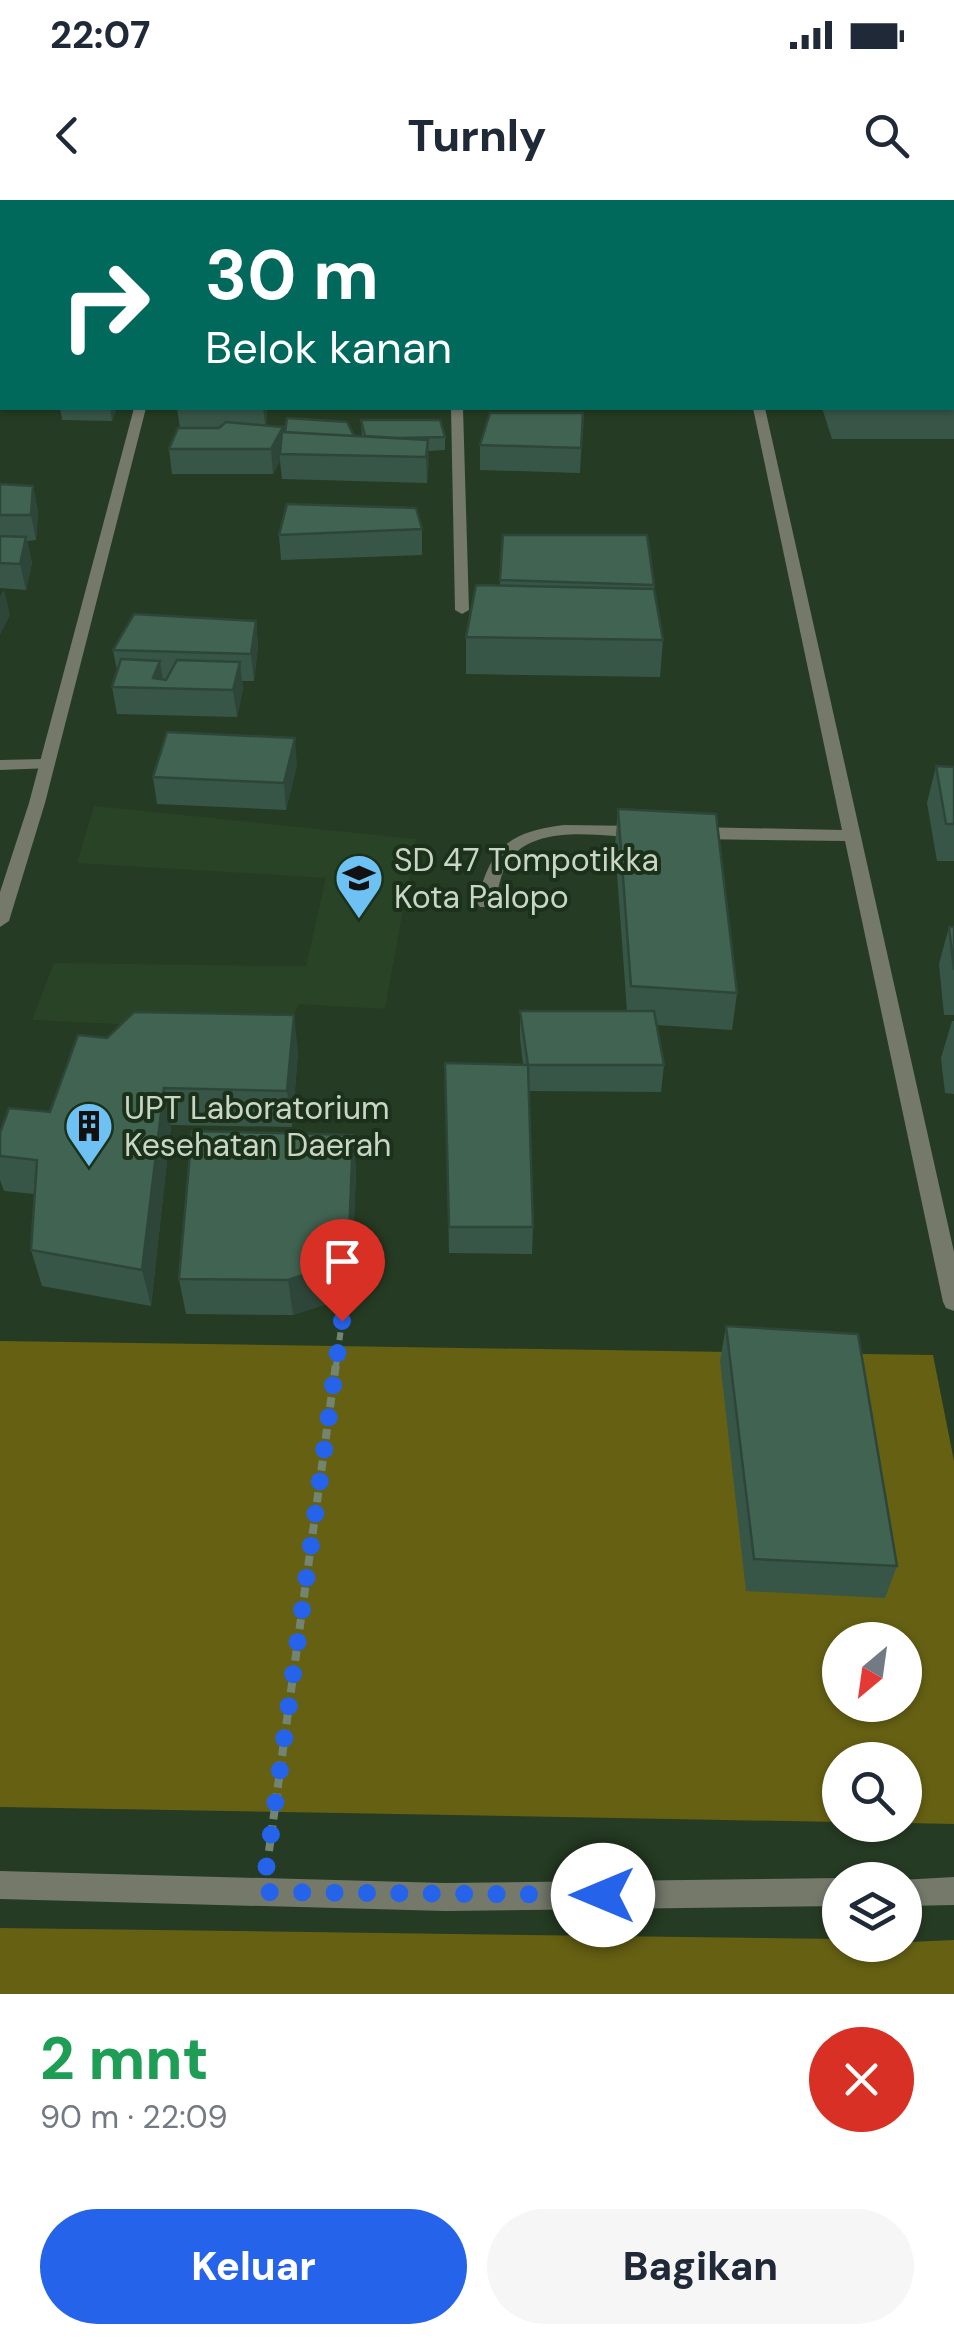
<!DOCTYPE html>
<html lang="id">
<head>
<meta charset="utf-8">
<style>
	body { margin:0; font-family:"DM Sans",sans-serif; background:#f6f6f7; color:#1f2937; height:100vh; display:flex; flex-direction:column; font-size:38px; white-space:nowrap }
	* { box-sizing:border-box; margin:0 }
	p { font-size:32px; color:#747a83 }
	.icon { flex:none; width:55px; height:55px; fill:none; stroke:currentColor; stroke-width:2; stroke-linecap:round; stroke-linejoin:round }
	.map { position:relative; height:1794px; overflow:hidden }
	.panel { display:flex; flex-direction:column; background:#fff; flex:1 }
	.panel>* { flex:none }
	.hud { position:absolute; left:0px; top:0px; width:955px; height:210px; box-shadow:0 2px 8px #0004; background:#00695c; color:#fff; overflow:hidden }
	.needle { width:65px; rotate:209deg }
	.fabs { position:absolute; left:822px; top:1422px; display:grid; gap:20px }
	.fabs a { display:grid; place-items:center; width:100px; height:100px; border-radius:50%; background:#fff; box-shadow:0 2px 8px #0004; font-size:50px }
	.pin { position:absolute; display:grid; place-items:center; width:85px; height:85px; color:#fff; margin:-102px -42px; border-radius:50% 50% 50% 0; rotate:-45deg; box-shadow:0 0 10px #0007 }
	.pin .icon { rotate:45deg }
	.me { position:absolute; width:110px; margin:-55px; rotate:270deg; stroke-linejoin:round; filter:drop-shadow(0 0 8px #0008) }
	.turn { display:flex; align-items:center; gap:35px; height:210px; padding:0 40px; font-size:45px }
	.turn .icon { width:130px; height:130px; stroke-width:2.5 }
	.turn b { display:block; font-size:70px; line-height:85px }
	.round { display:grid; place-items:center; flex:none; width:105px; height:105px; border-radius:52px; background:#f6f6f7 }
	.overview { display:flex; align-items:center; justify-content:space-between; height:170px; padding:0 40px }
	h1 { font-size:60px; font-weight:800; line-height:75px; color:#1e9e55 }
	.cta { display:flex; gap:20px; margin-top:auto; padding:20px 40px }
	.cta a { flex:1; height:115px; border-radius:60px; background:#2563eb; color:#fff; font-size:40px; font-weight:800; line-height:115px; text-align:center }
	.cta a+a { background:#f6f6f7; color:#1f2937 }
	.status { display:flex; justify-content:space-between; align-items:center; height:70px; padding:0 50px; background:#fff; direction:ltr }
	.status svg { height:28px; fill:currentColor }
	header { display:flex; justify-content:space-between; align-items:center; height:130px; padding:0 40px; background:#fff; font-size:45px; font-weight:800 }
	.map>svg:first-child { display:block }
	.built { fill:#284325 }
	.green { fill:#666013; fill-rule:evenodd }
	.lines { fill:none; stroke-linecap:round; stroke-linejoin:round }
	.path-far1 { stroke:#738571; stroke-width:6; stroke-dasharray:8 5; stroke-linecap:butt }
	.path { stroke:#738571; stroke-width:8; stroke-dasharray:10 6; stroke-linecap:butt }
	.lane { fill:#74796a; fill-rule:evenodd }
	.street { fill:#74796a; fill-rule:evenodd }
	.wall { fill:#385647 }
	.shaded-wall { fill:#2e4639 }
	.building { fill:#416452; stroke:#2e4639; stroke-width:2.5 }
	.route { stroke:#2563eb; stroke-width:18; stroke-dasharray:0 32.4 }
	.labels { text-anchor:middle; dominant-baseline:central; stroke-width:8; stroke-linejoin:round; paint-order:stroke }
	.poi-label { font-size:32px; fill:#c9d6c7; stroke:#1b3119; text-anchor:start }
</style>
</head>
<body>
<div class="status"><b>22:07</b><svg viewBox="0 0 49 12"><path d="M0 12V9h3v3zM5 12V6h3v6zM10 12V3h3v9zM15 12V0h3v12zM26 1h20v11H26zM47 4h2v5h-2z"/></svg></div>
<header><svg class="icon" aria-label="back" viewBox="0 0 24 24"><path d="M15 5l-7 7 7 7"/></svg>Turnly<svg class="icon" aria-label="search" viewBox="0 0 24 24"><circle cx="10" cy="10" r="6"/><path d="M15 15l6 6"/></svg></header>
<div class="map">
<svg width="954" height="1794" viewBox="0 0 954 1794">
	<rect width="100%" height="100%" fill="#253b23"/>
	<path class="built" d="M 94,606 L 416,639 L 385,809 L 299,804 L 286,832 L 32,820 L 54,763 L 306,766 L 326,678 L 77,663 Z"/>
	<path class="green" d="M 0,1141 L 933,1155 L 954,1261 L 954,1624 L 905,1623 L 905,1560 L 840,1560 L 840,1622 L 0,1607 ZM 840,1440 L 905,1440 L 905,1505 L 840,1505 Z
		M 0,1728 L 840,1739 L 840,1745 L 954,1740 L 954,1794 L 0,1794 Z"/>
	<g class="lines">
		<path class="path-far1" d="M 336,1166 L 342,1121"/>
		<path class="path" d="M 269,1651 L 336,1164"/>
		<path class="lane" d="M 45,559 L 51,560 L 51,568 L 0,570 L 0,560 Z"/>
		<path class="street" d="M 289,0 L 441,0 L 442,2 L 291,2 Z
			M 450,0 L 460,0 L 460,2 L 450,2 Z
			M 580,0 L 954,0 L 954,4 L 579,2 Z
			M 952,76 L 954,76 L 954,86 L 952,86 Z
			M 134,208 L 146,208 L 45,603 L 9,721 L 0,727 L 0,692 L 29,603 Z
			M 451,208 L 463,208 L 469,410 L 462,414 L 455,410 Z
			M 753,208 L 765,208 L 954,1052 L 954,1111 L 946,1108 L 943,1102 L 845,641 L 695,639 L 686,633 L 695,627 L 842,630 Z
			M 564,625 L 641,626 L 650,632 L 641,638 C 602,636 542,624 512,656 C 499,671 500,691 492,707 L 480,707 L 477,703 C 490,648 508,632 564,625 Z
			M 0,1671 L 445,1683 L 840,1678 L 845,1680 L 840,1680 L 840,1706 L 445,1711 L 0,1699 Z
			M 954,1677 L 954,1705 L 905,1706 L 905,1680 L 900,1680 Z"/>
	</g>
	<path class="wall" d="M 952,0 L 954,0 L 954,30 L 952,25 Z
		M 952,180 L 954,180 L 954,239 L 832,239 L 822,208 L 952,208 Z
		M 60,208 L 117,208 L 112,221 L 62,220 Z
		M 177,208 L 267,208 L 266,225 L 284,232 L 362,236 L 361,220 L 445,237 L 445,250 L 428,251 L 427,283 L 282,279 L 280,261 L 273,274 L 172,274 L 169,249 L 180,228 Z
		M 583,213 L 580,273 L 480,270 L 480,245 Z
		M 0,284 L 33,286 L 38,312 L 36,340 L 27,341 L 32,363 L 26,390 L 0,388 Z
		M 422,329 L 422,355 L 281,360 L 279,335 Z
		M 503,335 L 654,385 L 663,440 L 660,477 L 466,474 L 466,437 L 500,386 Z
		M 256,421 L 258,447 L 254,481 L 242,481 L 243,489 L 237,517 L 117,514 L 112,487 L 117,471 L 113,450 Z
		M 297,565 L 286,610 L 157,604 L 153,577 Z
		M 936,566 L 954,567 L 954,661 L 937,661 L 927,603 Z
		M 618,609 L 737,793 L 732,830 L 657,825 L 664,865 L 661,892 L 529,891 L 533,1027 L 532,1054 L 449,1053 L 445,863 L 523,864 L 520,838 L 520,811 L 627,811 L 615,646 Z
		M 949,727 L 954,727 L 954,815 L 944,815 L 939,764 Z
		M 952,821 L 954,821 L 954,894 L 945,893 L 941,858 Z
		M 298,852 L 292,927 L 171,925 L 151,1106 L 42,1086 L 31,1050 L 34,994 L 4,991 L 0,980 L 0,933 L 50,912 Z
		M 353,935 L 356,971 L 351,1096 L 293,1115 L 186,1114 L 179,1079 Z
		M 726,1126 L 897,1366 L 885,1398 L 746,1391 L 720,1161 Z"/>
	<path class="shaded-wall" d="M 110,208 L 117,208 L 112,221 Z
		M 263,208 L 267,208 L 266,232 Z
		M 283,227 L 286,252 L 280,254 L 280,261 L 273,274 L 271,249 Z
		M 428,240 L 429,265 L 427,283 L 426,257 Z
		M 33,286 L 38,312 L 36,340 L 31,315 Z
		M 26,337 L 32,363 L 26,390 L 20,364 Z
		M 4,389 L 10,415 L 0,435 L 0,397 Z
		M 256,421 L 258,447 L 254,481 L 251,454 Z
		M 160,461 L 164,488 L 153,478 Z
		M 240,462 L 243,489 L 237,517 L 233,490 Z
		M 295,538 L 297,565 L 286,610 L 284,583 Z
		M 294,815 L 298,852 L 292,927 L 287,891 Z
		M 164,888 L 171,925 L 151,1106 L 142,1070 Z
		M 353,935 L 356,971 L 351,1096 L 293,1115 L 288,1080 Z"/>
	<path class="building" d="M 0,0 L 43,0 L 42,2 L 2,2 L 2,11 L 0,11 Z
		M 53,0 L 94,0 L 92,2 L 52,2 Z
		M 128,0 L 150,0 L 149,2 L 127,2 Z
		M 215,0 L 251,2 L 214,2 Z
		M 262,0 L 319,0 L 319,2 L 262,2 Z
		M 580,0 L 580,2 L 538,2 Z
		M 584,0 L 636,0 L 636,2 L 585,2 Z
		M 952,180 L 954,180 L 954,205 L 952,205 Z
		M 490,213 L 583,213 L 581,248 L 480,245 Z
		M 287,218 L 347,222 L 354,236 L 285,232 Z
		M 361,220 L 440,220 L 445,237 L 398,238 L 365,236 Z
		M 226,222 L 283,227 L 271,249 L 169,249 L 178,228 L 219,228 Z
		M 282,232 L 428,240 L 426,257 L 280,254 Z
		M 0,284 L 33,286 L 31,315 L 0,315 Z
		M 287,304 L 416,308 L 422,329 L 279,335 Z
		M 503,335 L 647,335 L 654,385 L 500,380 Z
		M 0,336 L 26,337 L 20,364 L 0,363 Z
		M 476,385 L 654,389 L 663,440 L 466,437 Z
		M 134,414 L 256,421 L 251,454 L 113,450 Z
		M 121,459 L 160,461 L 153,478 L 166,480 L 177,460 L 240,462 L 233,490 L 112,487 Z
		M 167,532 L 295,538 L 284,583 L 153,577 Z
		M 936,566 L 954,567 L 954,624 L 946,624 Z
		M 618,609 L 716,614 L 737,793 L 631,786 Z
		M 949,727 L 954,727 L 954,770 Z
		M 520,811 L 654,811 L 664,865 L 528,865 Z
		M 134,812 L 294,815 L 287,891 L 164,888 L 142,1070 L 31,1050 L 37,960 L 0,956 L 0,933 L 9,908 L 50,912 L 78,835 L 107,838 Z
		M 445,863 L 528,865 L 533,1027 L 449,1027 Z
		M 192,931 L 353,935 L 348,1060 L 288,1080 L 179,1079 Z
		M 726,1126 L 858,1134 L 897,1366 L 754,1359 Z"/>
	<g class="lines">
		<path class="route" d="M 342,1121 L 263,1692 L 603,1695"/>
	</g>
	<defs>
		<g id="school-pin" transform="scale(2.5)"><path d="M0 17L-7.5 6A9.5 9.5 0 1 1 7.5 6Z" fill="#6ec2f3" stroke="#1b3119"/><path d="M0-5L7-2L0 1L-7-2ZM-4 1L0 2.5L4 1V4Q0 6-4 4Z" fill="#111"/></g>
		<g id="building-pin" transform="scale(2.5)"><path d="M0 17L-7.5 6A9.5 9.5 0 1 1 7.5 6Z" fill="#6ec2f3" stroke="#1b3119"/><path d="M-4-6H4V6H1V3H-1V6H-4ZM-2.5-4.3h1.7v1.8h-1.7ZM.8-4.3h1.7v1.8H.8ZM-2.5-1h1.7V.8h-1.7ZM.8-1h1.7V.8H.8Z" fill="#111"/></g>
	</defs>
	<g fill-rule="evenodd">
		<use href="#school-pin" x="359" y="678"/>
		<use href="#building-pin" x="89" y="926"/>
	</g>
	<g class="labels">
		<g class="poi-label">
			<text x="394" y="660">SD 47 Tompotikka<tspan x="394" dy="37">Kota Palopo</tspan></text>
			<text x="124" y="908">UPT Laboratorium<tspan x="124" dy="37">Kesehatan Daerah</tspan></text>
		</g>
	</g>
</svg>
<div class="fabs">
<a><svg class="needle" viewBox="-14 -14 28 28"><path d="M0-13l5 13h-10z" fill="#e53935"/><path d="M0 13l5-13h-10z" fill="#747a83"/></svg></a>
<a><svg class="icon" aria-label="search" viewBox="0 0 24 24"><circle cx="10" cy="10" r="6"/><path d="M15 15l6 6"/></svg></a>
<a><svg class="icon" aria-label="layers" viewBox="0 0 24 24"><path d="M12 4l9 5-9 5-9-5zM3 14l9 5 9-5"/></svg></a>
</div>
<div class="pin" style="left:342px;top:1121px;background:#d93025"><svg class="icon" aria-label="arrive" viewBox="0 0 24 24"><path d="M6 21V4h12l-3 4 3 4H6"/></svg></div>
<svg class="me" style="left:603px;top:1695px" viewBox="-20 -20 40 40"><circle r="19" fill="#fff"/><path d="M0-13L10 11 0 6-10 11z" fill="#2563eb"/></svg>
<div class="hud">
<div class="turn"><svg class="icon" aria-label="right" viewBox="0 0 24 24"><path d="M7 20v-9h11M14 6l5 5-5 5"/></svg><div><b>30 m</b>Belok kanan</div></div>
</div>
</div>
<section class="panel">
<div class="overview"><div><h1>2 mnt</h1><p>90 m · 22:09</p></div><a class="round" style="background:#d93025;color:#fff"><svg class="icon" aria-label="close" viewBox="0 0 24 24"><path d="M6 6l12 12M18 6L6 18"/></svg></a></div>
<div class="cta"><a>Keluar</a><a>Bagikan</a></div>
</section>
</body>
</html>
